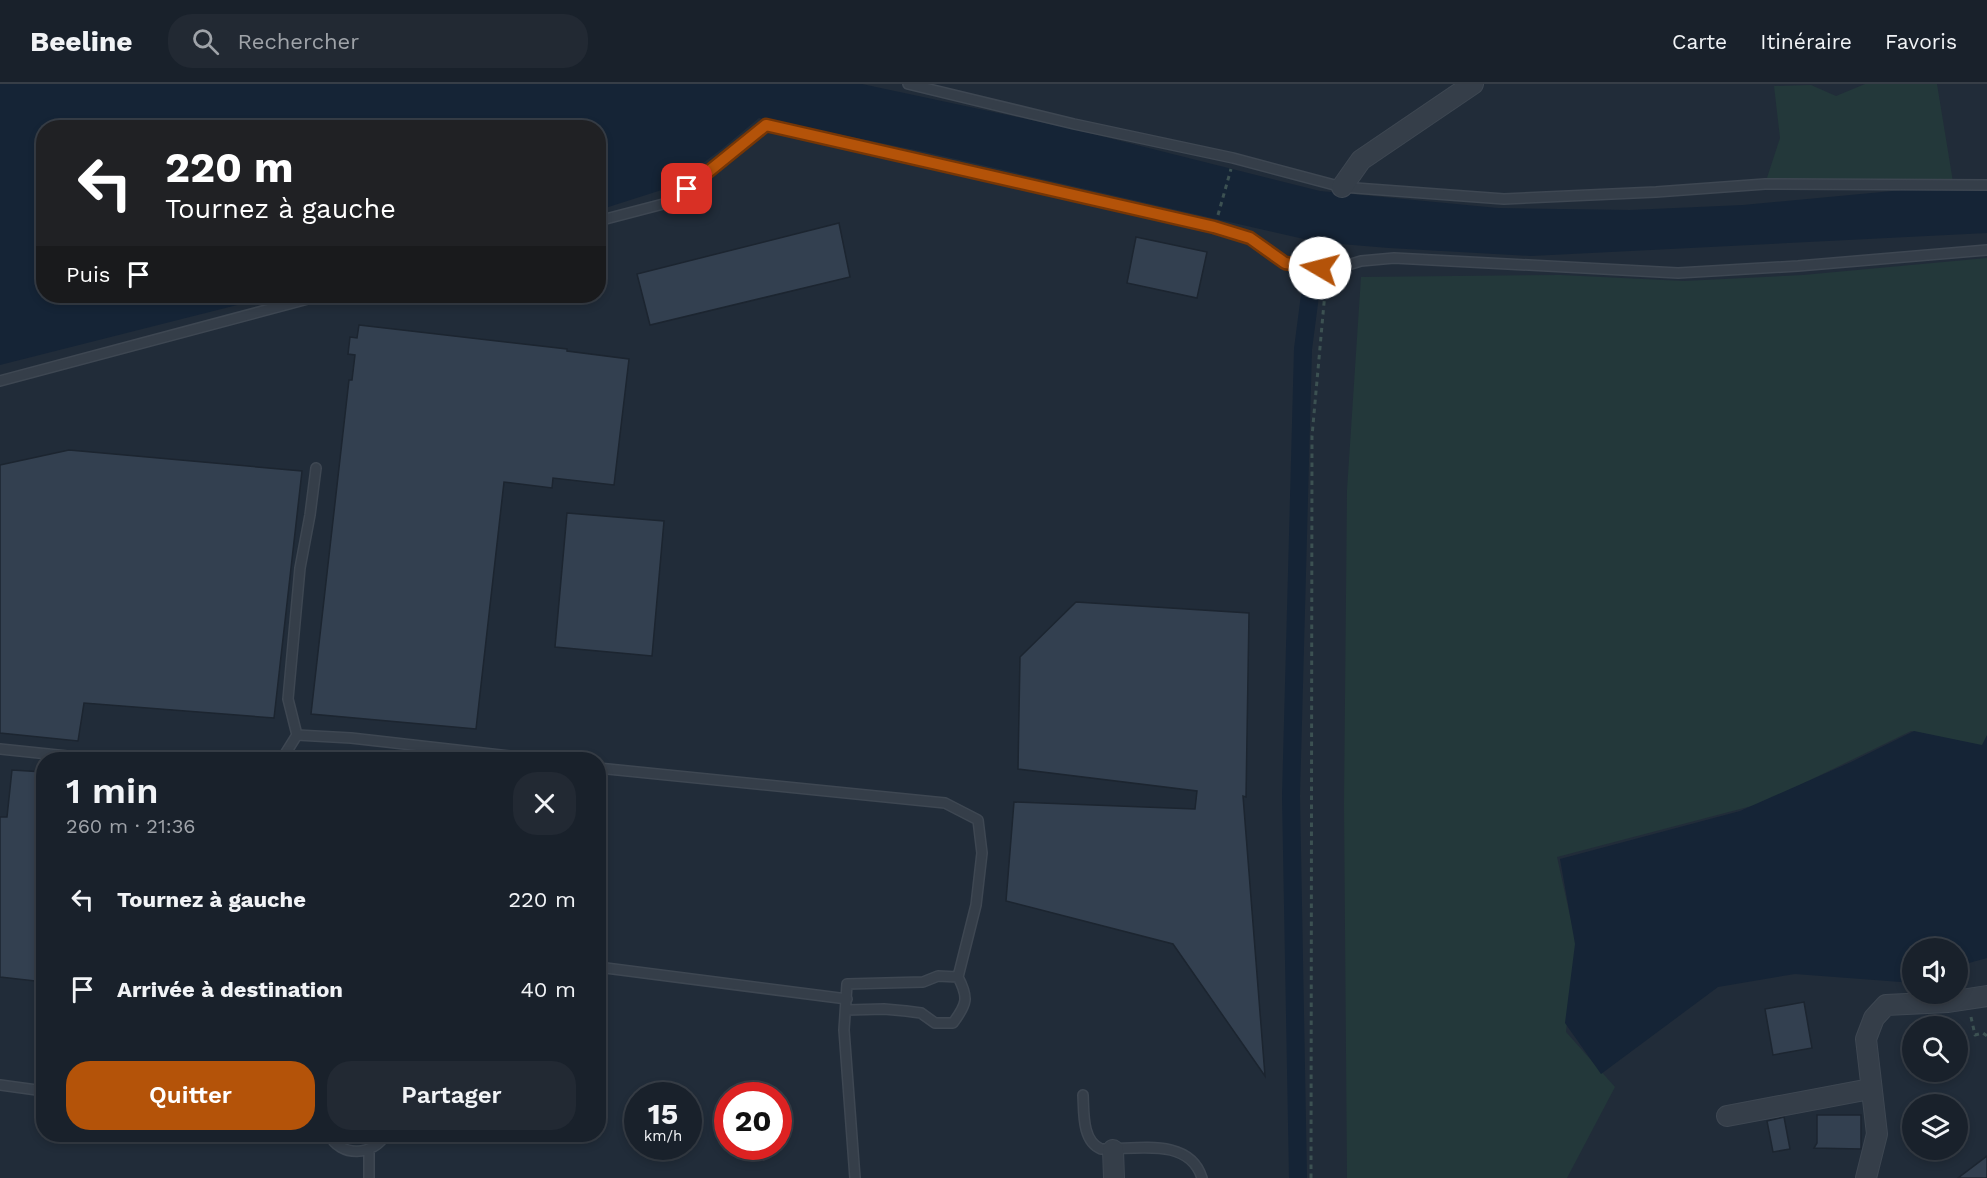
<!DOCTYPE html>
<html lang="fr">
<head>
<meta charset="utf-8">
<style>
	body { margin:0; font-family:"Work Sans",sans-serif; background:#222933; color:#f1f3f6; height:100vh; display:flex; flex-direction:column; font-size:22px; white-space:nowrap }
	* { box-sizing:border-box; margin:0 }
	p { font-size:20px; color:#9fa3a9 }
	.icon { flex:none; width:33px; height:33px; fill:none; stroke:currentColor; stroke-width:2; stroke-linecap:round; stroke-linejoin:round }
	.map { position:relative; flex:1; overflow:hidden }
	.panel { position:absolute; left:36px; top:668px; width:570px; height:390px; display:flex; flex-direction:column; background:#19212b; border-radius:24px; box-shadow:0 3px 9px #0003,0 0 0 2px #373e47 }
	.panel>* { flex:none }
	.top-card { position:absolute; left:36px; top:36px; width:570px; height:183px; border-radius:24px; box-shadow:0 3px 9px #0003,0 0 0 2px #373e47; background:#202124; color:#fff; overflow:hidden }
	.buttons { position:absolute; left:1902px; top:854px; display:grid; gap:12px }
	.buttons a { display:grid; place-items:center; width:66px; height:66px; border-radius:50%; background:#19212b; box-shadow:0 3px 9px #0003,0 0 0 2px #373e47; font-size:30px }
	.speed { position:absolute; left:624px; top:998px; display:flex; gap:12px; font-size:30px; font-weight:700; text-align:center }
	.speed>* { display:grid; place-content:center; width:78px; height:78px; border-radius:50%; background:#19212b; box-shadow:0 3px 9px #0003,0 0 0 2px #373e47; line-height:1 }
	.speed small { font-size:15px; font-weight:400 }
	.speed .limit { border:9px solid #d22; background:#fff; color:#111 }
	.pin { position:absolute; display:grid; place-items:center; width:51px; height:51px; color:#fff; margin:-26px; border-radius:12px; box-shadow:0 3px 9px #0006 }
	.me { position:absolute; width:66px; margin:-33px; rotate:278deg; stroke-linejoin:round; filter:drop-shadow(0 0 4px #0008) }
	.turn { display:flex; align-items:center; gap:21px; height:126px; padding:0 30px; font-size:27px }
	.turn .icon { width:78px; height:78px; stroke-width:2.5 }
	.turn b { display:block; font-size:42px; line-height:51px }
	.then { display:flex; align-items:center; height:57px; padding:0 30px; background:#0003; gap:12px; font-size:22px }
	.round { display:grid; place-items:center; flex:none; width:63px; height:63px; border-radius:24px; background:#222933 }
	.head { display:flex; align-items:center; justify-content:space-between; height:102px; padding:0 30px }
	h1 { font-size:36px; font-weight:600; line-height:45px }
	.action { display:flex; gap:12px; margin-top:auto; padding:12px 30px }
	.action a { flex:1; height:69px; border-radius:24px; background:#b45309; color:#fff; font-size:24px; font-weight:600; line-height:69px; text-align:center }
	.action a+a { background:#222933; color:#f1f3f6 }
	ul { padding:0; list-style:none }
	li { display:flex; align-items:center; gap:18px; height:90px; padding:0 30px }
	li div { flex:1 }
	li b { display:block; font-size:22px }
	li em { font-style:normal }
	header { display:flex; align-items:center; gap:36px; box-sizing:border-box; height:84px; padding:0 30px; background:#19212b; border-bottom:2px solid #373e47 }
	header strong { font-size:28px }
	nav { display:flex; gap:33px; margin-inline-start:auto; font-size:21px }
	.search { width:420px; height:54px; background:#222933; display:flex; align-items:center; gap:15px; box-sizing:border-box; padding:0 21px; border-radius:24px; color:#9fa3a9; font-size:22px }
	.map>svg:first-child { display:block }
	.green { fill:#23383a }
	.water { fill:#152436 }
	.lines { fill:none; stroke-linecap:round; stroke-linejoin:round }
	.canal { stroke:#152436; stroke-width:18 }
	.building { fill:#334050; stroke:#1c2530; stroke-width:1.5 }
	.service-casing { stroke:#3e4752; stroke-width:12 }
	.minor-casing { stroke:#3e4752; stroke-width:22 }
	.path { stroke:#3c5152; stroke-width:3; stroke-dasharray:4.5 4.5; stroke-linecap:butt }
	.service { stroke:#353e49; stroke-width:9 }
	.minor { stroke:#353e49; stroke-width:20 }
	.route-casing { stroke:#753606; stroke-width:15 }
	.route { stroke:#b45309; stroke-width:10 }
</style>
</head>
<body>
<header>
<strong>Beeline</strong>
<div class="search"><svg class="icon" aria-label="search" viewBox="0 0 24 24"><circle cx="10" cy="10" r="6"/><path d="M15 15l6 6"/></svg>Rechercher</div>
<nav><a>Carte</a><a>Itinéraire</a><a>Favoris</a></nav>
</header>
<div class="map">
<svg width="1987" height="1094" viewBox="0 0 1987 1094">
	<rect width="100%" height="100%" fill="#212c39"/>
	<path class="green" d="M 1865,0 L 1937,0 L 1954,104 L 1765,100 L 1780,54 L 1774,2 L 1811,1 L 1836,12 Z
		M 1987,174 L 1987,654 L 1983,662 L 1911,647 L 1763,719 L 1557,773 L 1576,859 L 1566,948 L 1615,1003 L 1567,1094 L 1347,1094 L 1344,720 L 1347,406 L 1361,193 L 1560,191 L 1684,197 L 1803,191 Z"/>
	<path class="water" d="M 0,0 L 862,0 L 1073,45 L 1320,107 L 1498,124 L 1630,126 L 1743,121 L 1914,105 L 1987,103 L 1987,149 L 1531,172 L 1389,164 L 1317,158 L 925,68 L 759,34 L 723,64 L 671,103 L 599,126 L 598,44 L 44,44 L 44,212 L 273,212 L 0,281 Z
		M 1914,647 L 1982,661 L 1987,651 L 1987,874 L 1958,882 L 1958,864 L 1912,864 L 1912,895 L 1901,898 L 1795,890 L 1718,903 L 1601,990 L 1565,939 L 1575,860 L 1560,775 L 1740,727 L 1851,678 Z"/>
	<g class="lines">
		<path class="canal" d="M 1298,1094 L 1291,712 L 1303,265 L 1317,158"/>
	</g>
	<path class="building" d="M 839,139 L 850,193 L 650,241 L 637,190 Z
		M 1136,153 L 1207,168 L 1197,214 L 1127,199 Z
		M 359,241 L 567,265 L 567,267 L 629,275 L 614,401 L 553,394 L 552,404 L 504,398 L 476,645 L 311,630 L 349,296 L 352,296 L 355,271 L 348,270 L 350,253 L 357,254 Z
		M 69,366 L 302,387 L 274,634 L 84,619 L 78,657 L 0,649 L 0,381 Z
		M 567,429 L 664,437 L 652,572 L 555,563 Z
		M 1076,518 L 1249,529 L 1246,713 L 1243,712 L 1265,992 L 1173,860 L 1006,817 L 1014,718 L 1195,725 L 1197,707 L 1018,685 L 1020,573 Z
		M 12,686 L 44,688 L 44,898 L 0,893 L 0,733 L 7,733 Z
		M 1804,918 L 1812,964 L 1773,971 L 1765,925 Z
		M 1817,1031 L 1861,1031 L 1861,1065 L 1814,1064 L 1817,1059 Z
		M 1784,1033 L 1790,1065 L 1773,1068 L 1767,1037 Z
		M 1987,1072 L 1987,1094 L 1958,1094 Z"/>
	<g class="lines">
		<g class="service-casing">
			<path id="service" d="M 908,0 L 1074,40 L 1233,74 L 1342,103 L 1504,115 L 1656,108 L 1765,100 L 1987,101
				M 598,137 L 671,118 L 766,41 L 1214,143 L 1250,154 L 1285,179 L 1320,184 L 1338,184 L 1361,177 L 1394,174 L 1678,189 L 1798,182 L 1987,166
				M 0,297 L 319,212
				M 297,651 L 288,615 L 300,484 L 310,431 L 316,384
				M 0,665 L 96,675
				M 282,675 L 297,651 L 351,654 L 537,675
				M 598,684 L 945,719 L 978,736 L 982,769 L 976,821 L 958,893
				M 598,883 L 847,915
				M 847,926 L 884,925 L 906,927 L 921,929 L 935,939 L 953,939 C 967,920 969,914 958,893 L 938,892 L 923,898 L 847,900 L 844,946 L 855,1094
				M 0,1001 L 44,1007
				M 1083,1011 C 1084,1029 1082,1057 1101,1065 C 1135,1066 1189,1052 1202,1094
				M 329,1050 C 340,1074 374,1072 386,1050
				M 369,1066 L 369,1094"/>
		</g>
		<g class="minor-casing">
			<path id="minor" d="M 1342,103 L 1361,76 L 1473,0
				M 1727,1032 L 1870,1005
				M 1113,1066 L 1114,1094
				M 1866,1094 L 1877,1050 L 1866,955 L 1874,934 L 1886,921 L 1948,918 L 1987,912"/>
		</g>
		<path class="path" d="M 1218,131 L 1231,85
			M 1971,933 L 1975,951 L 1983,949 L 1987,952
			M 1311,1094 L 1312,352 L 1326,197"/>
		<use href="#service" class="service"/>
		<use href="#minor" class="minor"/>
	</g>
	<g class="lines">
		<g class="route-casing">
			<path id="route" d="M 687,105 L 766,41 L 1214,143 L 1250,154 L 1285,179 L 1320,184"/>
		</g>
		<use href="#route" class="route"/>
	</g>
</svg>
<div class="buttons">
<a><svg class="icon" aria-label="sound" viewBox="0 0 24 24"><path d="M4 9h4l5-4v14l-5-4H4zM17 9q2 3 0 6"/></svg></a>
<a><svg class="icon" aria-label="search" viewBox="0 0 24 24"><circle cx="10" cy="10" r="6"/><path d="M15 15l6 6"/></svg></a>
<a><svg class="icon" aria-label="layers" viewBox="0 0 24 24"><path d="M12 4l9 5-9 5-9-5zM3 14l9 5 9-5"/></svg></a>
</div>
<div class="speed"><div>15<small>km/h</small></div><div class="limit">20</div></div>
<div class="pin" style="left:687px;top:105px;background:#d93025"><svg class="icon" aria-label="arrive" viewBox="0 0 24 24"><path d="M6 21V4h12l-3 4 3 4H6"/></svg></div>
<svg class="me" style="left:1320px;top:184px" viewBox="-20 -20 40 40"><circle r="19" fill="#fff"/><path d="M0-13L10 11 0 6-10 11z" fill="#b45309"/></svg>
<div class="top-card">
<div class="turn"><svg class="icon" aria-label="left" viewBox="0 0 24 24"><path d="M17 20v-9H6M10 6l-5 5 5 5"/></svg><div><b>220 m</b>Tournez à gauche</div></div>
<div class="then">Puis<svg class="icon" aria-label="arrive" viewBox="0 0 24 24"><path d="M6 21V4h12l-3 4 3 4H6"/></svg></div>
</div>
<section class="panel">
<div class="head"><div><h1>1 min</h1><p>260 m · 21:36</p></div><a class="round"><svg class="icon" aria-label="close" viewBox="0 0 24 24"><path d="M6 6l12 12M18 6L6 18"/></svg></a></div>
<ul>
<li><svg class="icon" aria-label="left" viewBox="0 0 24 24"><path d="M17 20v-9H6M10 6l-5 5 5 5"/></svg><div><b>Tournez à gauche</b></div><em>220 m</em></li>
<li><svg class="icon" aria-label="arrive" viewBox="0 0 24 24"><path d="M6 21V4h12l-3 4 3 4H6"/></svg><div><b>Arrivée à destination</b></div><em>40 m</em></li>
</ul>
<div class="action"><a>Quitter</a><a>Partager</a></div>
</section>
</div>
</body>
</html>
